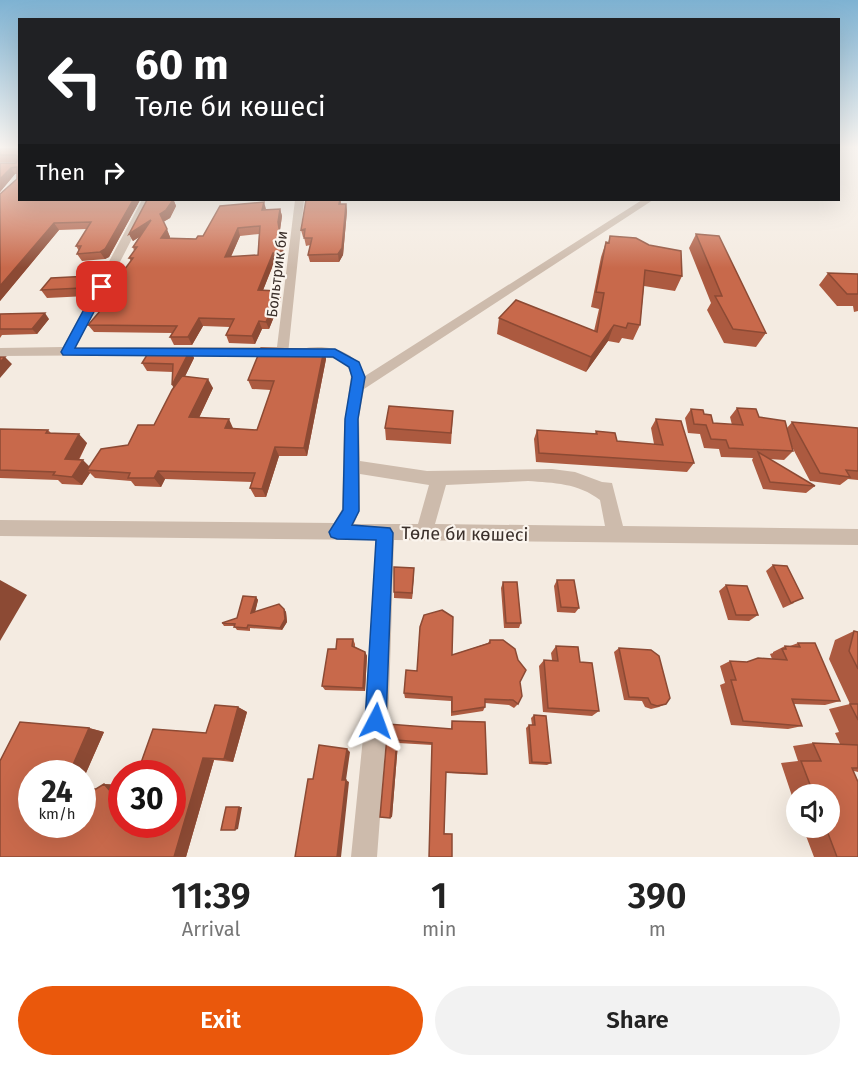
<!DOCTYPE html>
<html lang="en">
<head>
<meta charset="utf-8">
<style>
	body { margin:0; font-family:"Fira Sans",sans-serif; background:#f2f2f2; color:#222; height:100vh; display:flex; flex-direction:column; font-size:22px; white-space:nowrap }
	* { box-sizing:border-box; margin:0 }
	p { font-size:20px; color:#767676 }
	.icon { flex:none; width:33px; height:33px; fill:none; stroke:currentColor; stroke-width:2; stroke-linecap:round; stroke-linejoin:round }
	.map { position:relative; height:857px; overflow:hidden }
	.sheet { display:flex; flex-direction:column; background:#fff; flex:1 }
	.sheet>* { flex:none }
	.hud { position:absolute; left:18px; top:18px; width:822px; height:183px; border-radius:0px; box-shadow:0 6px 24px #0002; background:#202124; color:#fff; overflow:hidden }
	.controls { position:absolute; left:786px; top:784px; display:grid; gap:12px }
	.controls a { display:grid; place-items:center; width:54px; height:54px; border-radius:50%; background:#fff; box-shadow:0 6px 24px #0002; font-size:30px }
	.speed { position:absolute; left:18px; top:760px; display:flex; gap:12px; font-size:30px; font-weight:700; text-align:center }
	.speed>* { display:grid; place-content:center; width:78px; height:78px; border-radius:50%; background:#fff; box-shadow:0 6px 24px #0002; line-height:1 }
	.speed small { font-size:15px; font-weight:400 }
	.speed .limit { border:9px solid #d22; background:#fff; color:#111 }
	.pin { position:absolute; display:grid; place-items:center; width:51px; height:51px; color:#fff; margin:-26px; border-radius:12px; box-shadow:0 3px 9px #0006 }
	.me { position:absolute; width:66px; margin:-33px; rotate:4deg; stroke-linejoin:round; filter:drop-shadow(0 0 4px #0008) }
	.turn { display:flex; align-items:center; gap:21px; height:126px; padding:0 18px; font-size:27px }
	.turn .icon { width:78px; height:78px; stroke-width:2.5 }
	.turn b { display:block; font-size:42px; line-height:51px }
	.then { display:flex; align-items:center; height:57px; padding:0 18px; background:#0003; gap:12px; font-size:22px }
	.eta { display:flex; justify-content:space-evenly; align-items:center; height:102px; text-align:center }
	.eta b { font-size:36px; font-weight:600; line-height:42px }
	.primary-button { display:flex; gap:12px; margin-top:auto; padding:12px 18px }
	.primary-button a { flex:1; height:69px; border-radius:36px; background:#ea580c; color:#fff; font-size:24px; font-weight:600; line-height:69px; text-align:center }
	.primary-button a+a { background:#f2f2f2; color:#222 }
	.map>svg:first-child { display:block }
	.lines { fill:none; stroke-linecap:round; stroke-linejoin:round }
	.minor { fill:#cdbbac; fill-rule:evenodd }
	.wall { fill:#ac5a40; fill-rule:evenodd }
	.shaded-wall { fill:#8c4a34 }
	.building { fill:#c8694b; stroke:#8c4a34; stroke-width:1.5; fill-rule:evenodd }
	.route { fill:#1a73e8; stroke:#114b97; stroke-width:1.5 }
	.labels { text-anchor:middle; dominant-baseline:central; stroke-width:4.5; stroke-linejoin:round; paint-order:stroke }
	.far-street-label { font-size:15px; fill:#3b302b; stroke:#fbf5ee }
	.street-label { font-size:18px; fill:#3b302b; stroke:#fbf5ee }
</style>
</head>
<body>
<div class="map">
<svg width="858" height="857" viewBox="0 0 858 857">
	<rect width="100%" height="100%" fill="#f4ebe1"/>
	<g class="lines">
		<path class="minor" d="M 142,200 L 152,200 L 76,347 L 277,347 L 295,200 L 304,200 L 288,354 L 0,356 L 0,348 L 63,347 Z
			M 642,200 L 653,200 L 364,389 L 359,417 L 360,461 L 427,471 L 552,469 L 575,472 L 602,482 L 612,483 L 623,526 L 858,529 L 858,545 L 394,540 L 389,698 L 377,857 L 351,857 L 367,698 L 376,540 L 0,536 L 0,520 L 334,523 L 342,509 L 344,428 L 351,375 C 345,351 319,360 301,355 L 299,352 L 301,349 C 325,343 358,350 365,376 ZM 360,474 L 429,485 L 418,524 L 354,524 L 360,509 ZM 528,481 C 554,483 578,483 600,500 L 605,526 L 435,524 L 446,485 Z"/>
	</g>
	<path class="wall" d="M 0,148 L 20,148 L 20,200 L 140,200 L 109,257 L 105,259 L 82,261 L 77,254 L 79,251 L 76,246 L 87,229 L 59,230 L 0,301 L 0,194 L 17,179 L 17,174 L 15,174 L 0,192 L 0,163 L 16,163 L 16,162 L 0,162 Z
		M 306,200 L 341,200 L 341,204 L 346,204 L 347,211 L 343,255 L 339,262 L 310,262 L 308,255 L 310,245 L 306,246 L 304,237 L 303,237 L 301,230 Z
		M 174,201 L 176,206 L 170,218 L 163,222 L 170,237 L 170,238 L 196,239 L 266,210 L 280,209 L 282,216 L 280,230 L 284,255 L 282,260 L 275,260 L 263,290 L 281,298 L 280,302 L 269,329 L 262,329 L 255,344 L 229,343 L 226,335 L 230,327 L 203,326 L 192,345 L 174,345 L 170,337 L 172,333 L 94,332 L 88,325 L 121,296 L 131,261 L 129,258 L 134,251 L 133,247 L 139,237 L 133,241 L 129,234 ZM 259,234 L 258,255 L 231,257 L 240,236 Z
		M 696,234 L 766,333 L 756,347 L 724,343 L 707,310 L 711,303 L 689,248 Z
		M 610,236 L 682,276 L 675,291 L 644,286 L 640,325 L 633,340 L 622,338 L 619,343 L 608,341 L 586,372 L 497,334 L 499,318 L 594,331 L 599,309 L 591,307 L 601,257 L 606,242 L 608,243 Z
		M 828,273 L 858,274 L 858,311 L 854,312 L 853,306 L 837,306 L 819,285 Z
		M 94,284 L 87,296 L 47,298 L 41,290 Z
		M 0,314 L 49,319 L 37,334 L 2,335 L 0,338 Z
		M 190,350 L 194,358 L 185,376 L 213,388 L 199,418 L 233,428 L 233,429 L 257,430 L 271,390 L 252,389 L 248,380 L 324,350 L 326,359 L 307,456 L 279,456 L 266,497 L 255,497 L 250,488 L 252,482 L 165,479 L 161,487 L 135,486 L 131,481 L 95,478 L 90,473 L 82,485 L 62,484 L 58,480 L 0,478 L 0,429 L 48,430 L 51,433 L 87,443 L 79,460 L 89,467 L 128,445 L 154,425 L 174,388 L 173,372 L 147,371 L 142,363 Z
		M 737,408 L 787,428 L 792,422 L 858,428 L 858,480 L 848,479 L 840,485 L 810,481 L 791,445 L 793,451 L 784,460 L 769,459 L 815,486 L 806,493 L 763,489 L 752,460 L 753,458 L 721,457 L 719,449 L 704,448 L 700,434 L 688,433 L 685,418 L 691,409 L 704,414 L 713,423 L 732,425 L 730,417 Z
		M 453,411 L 451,444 L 386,440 L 385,428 Z
		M 656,419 L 694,463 L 687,472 L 536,462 L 534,439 L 537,430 L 595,434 L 596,431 L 617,441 L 654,444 L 651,428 Z
		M 773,565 L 794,603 L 783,608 L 766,571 Z
		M 414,568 L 412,599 L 394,598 L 394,592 Z
		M 557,580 L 579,608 L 575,613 L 557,612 L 554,586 Z
		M 503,582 L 521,623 L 519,628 L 504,628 L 501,588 Z
		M 726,585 L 758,615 L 749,621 L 728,620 L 719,591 Z
		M 256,597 L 258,600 L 255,612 L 284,609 L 286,612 L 287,622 L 282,630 L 250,628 L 250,631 L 237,630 L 234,626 L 224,626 L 222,623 L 237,618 Z
		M 854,631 L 858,632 L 858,772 L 854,771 L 858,857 L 814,857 L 803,828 L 830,828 L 830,795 L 796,795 L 796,808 L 781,763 L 798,761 L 793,746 L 813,743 L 840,744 L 835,733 L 839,732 L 829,709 L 850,704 L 829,659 L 835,640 Z
		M 353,639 L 355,644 L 355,647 L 365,652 L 367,656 L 365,691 L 325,690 L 322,686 L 336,649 Z
		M 490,640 L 520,682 L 518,704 L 514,708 L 509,705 L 485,703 L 485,707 L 483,711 L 451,716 L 451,701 L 405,698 L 404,693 L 452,655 L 488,643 Z
		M 798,643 L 840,701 L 825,705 L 794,704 L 802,726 L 788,729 L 731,725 L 720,685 L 725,683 L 720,666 L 730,661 L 747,662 L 772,659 L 770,654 L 773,653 L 773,652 L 785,646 L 790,646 Z
		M 556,646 L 580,662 L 599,711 L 592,716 L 543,712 L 539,666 L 544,660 L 552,660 L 551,653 Z
		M 619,648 L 666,704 L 659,707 L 651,709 L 645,707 L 642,701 L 624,700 L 614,652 Z
		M 215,705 L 238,707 L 247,712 L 233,762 L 214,760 L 186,857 L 0,857 L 0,761 L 20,722 L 89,728 L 104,732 L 82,782 L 82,774 L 32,774 L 32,825 L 82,825 L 82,787 L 96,789 L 104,784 L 119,785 L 122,788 L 122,825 L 172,825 L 172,774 L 137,774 L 153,729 L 206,733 Z
		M 534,715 L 551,763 L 547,765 L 529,764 L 526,728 L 529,725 L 532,725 L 531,718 Z
		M 452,721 L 487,774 L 485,775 L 446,773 L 444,833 L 452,834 L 429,857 L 432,745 L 398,743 L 392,817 L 388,724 L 451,729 Z"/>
	<path class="shaded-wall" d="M 11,168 L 15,174 L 0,192 L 0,179 Z
		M 133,200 L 140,200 L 109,257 L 105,259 L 100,252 Z
		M 168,200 L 175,200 L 174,201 L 176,206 L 170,218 L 163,222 L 160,214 Z
		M 264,202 L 266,209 L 262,210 Z
		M 346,204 L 347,211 L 343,255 L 339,262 L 338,254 Z
		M 280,209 L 282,216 L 280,230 L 284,255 L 282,260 L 280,253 L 278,222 Z
		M 151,220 L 155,227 L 133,241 L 129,234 Z
		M 54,223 L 59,230 L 0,301 L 0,286 Z
		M 238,228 L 240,236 L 227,265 L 225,257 Z
		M 167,229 L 170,237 L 165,245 L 161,238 Z
		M 273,253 L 275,260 L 260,298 L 258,290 Z
		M 89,276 L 94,284 L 87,296 L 82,288 Z
		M 278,291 L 281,298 L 280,302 L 269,329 L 266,322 Z
		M 45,313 L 49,319 L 37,334 L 32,329 Z
		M 199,318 L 203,326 L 192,345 L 188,337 Z
		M 259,321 L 262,329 L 255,344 L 252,336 Z
		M 614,325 L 608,341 L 586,372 L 591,357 Z
		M 190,350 L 194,358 L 177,393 L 172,385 Z
		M 324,350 L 326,359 L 307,456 L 304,448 Z
		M 5,357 L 12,364 L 0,378 L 0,362 Z
		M 208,379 L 213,388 L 195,426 L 189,417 Z
		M 229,419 L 233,428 L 229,437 L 225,428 Z
		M 79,434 L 87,443 L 74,468 L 65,459 Z
		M 275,447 L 279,456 L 266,497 L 262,489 Z
		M 83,460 L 92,469 L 87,470 L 90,473 L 82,485 L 72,477 Z
		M 158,471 L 165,479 L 161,487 L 154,478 Z
		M 414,568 L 414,574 L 412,599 L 412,593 Z
		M 0,580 L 27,595 L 0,641 Z
		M 256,597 L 258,600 L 254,616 L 251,613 Z
		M 284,609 L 286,612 L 287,622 L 282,630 L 280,628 Z
		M 365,652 L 367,656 L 365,691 L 363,688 Z
		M 238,707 L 247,712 L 233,762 L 224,759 Z
		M 89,728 L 104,732 L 82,782 L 82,774 L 69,774 Z
		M 397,740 L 398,743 L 392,817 L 390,818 Z
		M 347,749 L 350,752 L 346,780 L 349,782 L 341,857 L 337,857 L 342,780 Z
		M 203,758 L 214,760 L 186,857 L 174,857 Z
		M 104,784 L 119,785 L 122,788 L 122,792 L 111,792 Z
		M 239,807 L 242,807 L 238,829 L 235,830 Z"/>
	<path class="building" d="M 0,148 L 20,148 L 20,200 L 133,200 L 105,249 L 100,252 L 77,254 L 81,246 L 76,246 L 91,222 L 54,223 L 0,286 L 0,194 L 17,179 L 17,167 L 11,168 L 0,179 L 0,163 L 16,163 L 18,157 L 16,155 L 0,155 Z
		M 147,200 L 173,200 L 166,210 L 160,214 L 167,229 L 161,238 L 196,239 L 198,236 L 203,236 L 220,206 L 264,202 L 262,210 L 280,209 L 278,222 L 282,247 L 280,253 L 273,253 L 258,290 L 278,291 L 278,294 L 266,322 L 259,321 L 252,336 L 226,335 L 234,319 L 199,318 L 188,337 L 170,337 L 177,326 L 88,325 L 113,296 L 121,296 L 119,277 L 133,258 L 129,258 L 137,247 L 133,247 L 151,220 L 129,234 ZM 260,226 L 258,255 L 225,257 L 238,228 Z
		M 306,200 L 340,200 L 339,204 L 346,204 L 342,248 L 338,254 L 308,255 L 312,238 L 304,238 L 305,229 L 301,230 Z
		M 696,234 L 719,236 L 766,333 L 733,329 L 715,296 L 722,296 Z
		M 610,236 L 636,238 L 649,245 L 681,251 L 682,276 L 645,270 L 640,325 L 628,323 L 626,328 L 614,325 L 591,357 L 499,318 L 516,300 L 597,332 L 604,293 L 596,292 L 606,242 L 609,243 Z
		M 828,273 L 858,274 L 858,294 L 847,294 Z
		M 89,276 L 82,288 L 41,290 L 51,278 Z
		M 45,313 L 32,329 L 0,329 L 0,314 Z
		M 261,348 L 324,350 L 304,448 L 275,447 L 262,489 L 250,488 L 255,473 L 158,471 L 154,478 L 128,478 L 130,473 L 87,470 L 101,449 L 128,445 L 138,425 L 154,425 L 172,390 L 182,376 L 208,379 L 189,417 L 229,419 L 225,428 L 257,430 L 274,381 L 248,380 Z
		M 150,350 L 190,350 L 172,385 L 173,364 L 142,363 Z
		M 0,357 L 5,357 L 0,362 Z
		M 389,406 L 453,411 L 451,433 L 385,428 Z
		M 737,408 L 756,409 L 759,417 L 785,421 L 793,451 L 729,448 L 726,440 L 711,439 L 706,425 L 694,424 L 691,409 L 703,410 L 704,414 L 711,415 L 713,423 L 743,425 Z
		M 656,419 L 681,421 L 694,463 L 539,453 L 537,430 L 597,434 L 596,431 L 615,433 L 617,441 L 663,445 Z
		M 792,422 L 858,428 L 858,471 L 846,470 L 850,477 L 820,473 Z
		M 0,429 L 48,430 L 46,433 L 79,434 L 65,459 L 83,460 L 72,477 L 53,475 L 55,472 L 0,470 Z
		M 758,452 L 815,486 L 770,482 Z
		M 773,565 L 787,566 L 803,598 L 791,603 Z
		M 394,567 L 414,568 L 412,593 L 394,592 Z
		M 557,580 L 574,580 L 579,608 L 561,607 Z
		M 503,582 L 517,582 L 521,623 L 506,623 Z
		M 726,585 L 747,586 L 758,615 L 736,615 Z
		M 243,596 L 256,597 L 251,613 L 279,604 L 284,609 L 285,619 L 280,628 L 248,625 L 247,628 L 234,627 L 235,624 L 222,623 L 237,618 Z
		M 442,610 L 453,617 L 452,655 L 490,643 L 490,640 L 503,640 L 515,649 L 518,660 L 526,670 L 520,682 L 522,696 L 518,704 L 513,700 L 485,699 L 485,707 L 452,712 L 452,697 L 404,693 L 406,670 L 417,671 L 420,627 L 424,615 Z
		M 854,631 L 858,632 L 858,669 L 849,651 Z
		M 337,639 L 353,639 L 352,646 L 365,652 L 363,688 L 322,686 L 328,649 L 336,649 Z
		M 798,643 L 815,643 L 840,701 L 792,699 L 802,726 L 743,721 L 731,680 L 736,680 L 730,661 L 747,662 L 758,658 L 787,660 L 782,649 L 786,649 L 785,646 L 800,647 Z
		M 556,646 L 578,647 L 580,662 L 592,663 L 599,711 L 548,708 L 544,660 L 558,661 Z
		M 619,648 L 651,650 L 659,656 L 670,698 L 666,704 L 657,706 L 651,704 L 648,698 L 629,697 Z
		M 850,704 L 858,704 L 858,720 Z
		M 215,705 L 238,707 L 224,759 L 203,758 L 174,857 L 0,857 L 0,761 L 20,722 L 89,728 L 69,774 L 32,774 L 32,825 L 82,825 L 82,788 L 96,789 L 104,784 L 111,792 L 122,792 L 122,825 L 172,825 L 172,774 L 137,774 L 153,729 L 206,733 Z
		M 534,715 L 546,716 L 551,763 L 532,762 L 529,725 L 535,725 Z
		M 452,721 L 485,722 L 487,774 L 446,772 L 444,834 L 452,834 L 452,857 L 429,857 L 432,743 L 397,740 L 390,818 L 380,817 L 388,724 L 452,729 Z
		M 813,743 L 858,745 L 858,768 L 852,768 L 858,782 L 858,857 L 837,857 L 826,828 L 830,828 L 830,795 L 814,795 L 801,761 L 821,761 Z
		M 319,745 L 347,749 L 342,780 L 346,780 L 337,857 L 295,857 L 308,779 L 313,779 Z
		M 226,807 L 239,807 L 235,830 L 221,830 Z"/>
	<linearGradient id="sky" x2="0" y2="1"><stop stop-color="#7eb2d2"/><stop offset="0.55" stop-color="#faf6f2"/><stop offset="1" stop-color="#faf6f2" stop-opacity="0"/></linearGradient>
	<rect width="858" height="268" fill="url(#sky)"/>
	<path class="route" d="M 102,284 L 107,287 L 75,348 L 335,349 L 359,362 L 365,377 L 358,419 L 359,511 L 352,525 L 390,528 L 393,533 L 386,721 L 383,728 L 376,731 L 368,728 L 365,721 L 376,540 L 337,539 L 331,537 L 329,532 L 343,510 L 345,419 L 352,377 L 349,367 L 333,357 L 63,355 L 61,352 L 96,287 Z"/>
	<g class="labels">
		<g class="far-street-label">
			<text transform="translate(277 274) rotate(-83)">Больтрик би</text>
		</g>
		<g class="street-label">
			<text transform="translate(465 534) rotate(1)">Төле би көшесі</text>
		</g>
	</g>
</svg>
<div class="controls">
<a><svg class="icon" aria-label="sound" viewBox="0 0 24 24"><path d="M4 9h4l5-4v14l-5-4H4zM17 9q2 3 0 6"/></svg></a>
</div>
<div class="speed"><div>24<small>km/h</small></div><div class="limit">30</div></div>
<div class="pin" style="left:102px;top:287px;background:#d93025"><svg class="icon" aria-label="arrive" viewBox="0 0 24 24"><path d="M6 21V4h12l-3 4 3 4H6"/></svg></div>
<svg class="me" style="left:376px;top:721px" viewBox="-20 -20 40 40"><path d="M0-17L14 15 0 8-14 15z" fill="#1a73e8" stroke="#fff" stroke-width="4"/></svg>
<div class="hud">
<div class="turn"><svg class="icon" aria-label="left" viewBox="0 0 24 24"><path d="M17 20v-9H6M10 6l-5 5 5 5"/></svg><div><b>60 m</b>Төле би көшесі</div></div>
<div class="then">Then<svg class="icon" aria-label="right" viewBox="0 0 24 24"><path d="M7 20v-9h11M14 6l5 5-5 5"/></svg></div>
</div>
</div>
<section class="sheet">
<div class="eta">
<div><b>11:39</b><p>Arrival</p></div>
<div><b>1</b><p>min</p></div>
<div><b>390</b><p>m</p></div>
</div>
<div class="primary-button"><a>Exit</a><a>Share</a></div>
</section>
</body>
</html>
